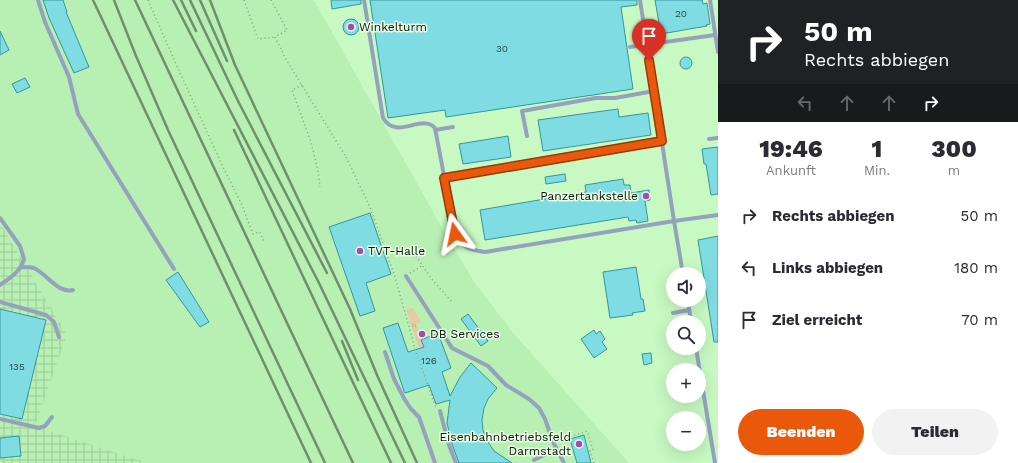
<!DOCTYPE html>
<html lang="de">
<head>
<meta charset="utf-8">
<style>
	body { margin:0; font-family:"Work Sans",sans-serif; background:#f2f2f3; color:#2b2b33; height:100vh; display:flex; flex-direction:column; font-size:15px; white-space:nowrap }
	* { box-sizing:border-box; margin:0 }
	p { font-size:13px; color:#7c7c81 }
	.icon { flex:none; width:22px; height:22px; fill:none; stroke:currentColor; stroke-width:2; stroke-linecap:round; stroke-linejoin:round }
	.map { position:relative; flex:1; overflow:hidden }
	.details { display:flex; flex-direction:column; background:#fff; width:300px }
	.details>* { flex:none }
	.banner { background:#202124; color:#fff; overflow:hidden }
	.fabs { position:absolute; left:666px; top:267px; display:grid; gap:8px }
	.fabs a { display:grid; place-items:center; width:40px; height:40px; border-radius:50%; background:#fff; box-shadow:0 4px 16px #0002; font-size:20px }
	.pin { position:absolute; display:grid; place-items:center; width:34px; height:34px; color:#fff; margin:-41px -17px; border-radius:50% 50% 50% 0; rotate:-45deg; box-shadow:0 0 4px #0007 }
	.pin .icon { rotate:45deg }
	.me { position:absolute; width:44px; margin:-22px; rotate:348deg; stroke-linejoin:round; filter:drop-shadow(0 0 3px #0008) }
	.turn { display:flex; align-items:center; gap:14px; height:84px; padding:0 20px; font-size:18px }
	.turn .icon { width:52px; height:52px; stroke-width:2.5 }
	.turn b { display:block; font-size:28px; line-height:34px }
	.lanes { display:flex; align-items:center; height:38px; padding:0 20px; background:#0003; justify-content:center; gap:20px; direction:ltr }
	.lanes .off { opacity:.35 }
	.eta { display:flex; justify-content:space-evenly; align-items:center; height:68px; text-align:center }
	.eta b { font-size:24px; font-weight:800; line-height:28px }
	.action { display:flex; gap:8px; margin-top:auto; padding:8px 20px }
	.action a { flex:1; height:46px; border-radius:24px; background:#ea580c; color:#fff; font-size:16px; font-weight:800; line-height:46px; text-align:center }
	.action a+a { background:#f2f2f3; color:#2b2b33 }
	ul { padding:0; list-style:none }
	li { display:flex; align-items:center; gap:12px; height:52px; padding:0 20px }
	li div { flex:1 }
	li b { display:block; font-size:15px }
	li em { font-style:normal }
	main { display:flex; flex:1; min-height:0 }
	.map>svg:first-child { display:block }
	.built { fill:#b8efb2 }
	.industrial { fill:url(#industrial-grid) }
	.grass { fill:url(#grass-tufts) }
	.building { fill:#80dce3; stroke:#34969d }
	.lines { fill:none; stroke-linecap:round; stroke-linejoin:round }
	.path { stroke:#80a57c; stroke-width:1.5; stroke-dasharray:1 3; stroke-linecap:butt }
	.lane { stroke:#94a3bd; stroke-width:4 }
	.rail { stroke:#6e916b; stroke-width:2.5 }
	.route-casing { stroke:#983908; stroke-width:10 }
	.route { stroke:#ea580c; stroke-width:7 }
	.poi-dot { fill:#a549b3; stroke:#eafde7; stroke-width:1.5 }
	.labels { text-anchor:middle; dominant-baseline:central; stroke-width:3; stroke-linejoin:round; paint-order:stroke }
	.number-label { font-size:10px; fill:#23473b }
	.poi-label { font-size:12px; fill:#041503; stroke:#eafde7; text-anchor:start }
</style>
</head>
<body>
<main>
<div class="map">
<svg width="718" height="463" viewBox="0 0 718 463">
	<defs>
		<pattern id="industrial-grid" width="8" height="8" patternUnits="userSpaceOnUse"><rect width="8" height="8" fill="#b8efb2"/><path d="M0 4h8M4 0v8" fill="none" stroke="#9dcc97"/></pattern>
		<pattern id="grass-tufts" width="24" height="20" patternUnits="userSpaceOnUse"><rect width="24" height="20" fill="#e2cca5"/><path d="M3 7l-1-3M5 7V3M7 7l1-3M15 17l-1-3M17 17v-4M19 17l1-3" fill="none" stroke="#c0ae8c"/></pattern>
	</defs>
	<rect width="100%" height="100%" fill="#c8f9c2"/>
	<path class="built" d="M 0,0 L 312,0 L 315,2 L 441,226 L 474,282 L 514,334 L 629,463 L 147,463 L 35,426 L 67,335 L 0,241 Z"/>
	<path class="industrial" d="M 0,223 L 67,335 L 35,426 L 147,463 L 0,463 Z"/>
	<path class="grass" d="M 413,308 L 421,322 L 416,324 L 424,347 L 419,348 L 406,310 Z"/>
	<path class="building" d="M 43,0 L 63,0 L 67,12 L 66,12 L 89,67 L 74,73 L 49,18 Z
		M 331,0 L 361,0 L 361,4 L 332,9 Z
		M 370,0 L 637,0 L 637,5 L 621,7 L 633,89 L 446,117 L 445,110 L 388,118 Z
		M 655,0 L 702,0 L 703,4 L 707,3 L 710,24 L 706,25 L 707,26 L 661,34 Z
		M343 27a8 8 0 1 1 16 0a8 8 0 1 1-16 0Z
		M 0,31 L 9,50 L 0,55 Z
		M680 63a6 6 0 1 1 12 0a6 6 0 1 1-12 0Z
		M 25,78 L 30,87 L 17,93 L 12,84 Z
		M 618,109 L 619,117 L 648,113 L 651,135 L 543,151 L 538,120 Z
		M 508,136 L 511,157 L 463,164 L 459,144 Z
		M 718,147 L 718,194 L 711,195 L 706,164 L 704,164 L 702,149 Z
		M 565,174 L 566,181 L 546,184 L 545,177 Z
		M 623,179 L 624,185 L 630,185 L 631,193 L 649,190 L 650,200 L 645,201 L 648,221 L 637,223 L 636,220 L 629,221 L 628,217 L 485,240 L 480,210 L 586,192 L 585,185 Z
		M 370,213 L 391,274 L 366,283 L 375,311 L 360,316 L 329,227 Z
		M 718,236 L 718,342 L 714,342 L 698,240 Z
		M 636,267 L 641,299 L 643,299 L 645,311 L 632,313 L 633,315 L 610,318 L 603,272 Z
		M 178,272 L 209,322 L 200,327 L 166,280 Z
		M 0,309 L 46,320 L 22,419 L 0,414 Z
		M 468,314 L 488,341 L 481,346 L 461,319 Z
		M 398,323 L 408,352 L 424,347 L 421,340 L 438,333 L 451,368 L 442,372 L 450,396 L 460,377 L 471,363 L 497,388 L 488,399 L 484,408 L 482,420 L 483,430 L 486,439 L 494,451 L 512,463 L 459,463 L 452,444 L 447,423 L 450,400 L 436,404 L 429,385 L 405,393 L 404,391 L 383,328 Z
		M 594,330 L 596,334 L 600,331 L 605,339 L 602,342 L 607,349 L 594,358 L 581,339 Z
		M 651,353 L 652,363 L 644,365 L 642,354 Z
		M 584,435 L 591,463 L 577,463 L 570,439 Z
		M 19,436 L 21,456 L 0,458 L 0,438 Z"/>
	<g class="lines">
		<path class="path" d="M 148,0 L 176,64 L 223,167 L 241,203 L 253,234 L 260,232 L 264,242
			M 244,0 L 258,39 L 275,37
			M 271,0 L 287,30 L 275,37 L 287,61 L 346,157 L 370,207 L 395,277 L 416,352 L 436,408
			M 302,85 L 292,90 L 311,142 L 318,171 L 320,187
			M 406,250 L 409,254 L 413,251 L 430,277 L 453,303
			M 410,273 L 422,266
			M 559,440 L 587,431 L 593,450 L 590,451 L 594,463"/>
		<path class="lane" d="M 38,0 L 45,22 L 69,77 L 78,114 L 174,269
			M 364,0 L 383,118 C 397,141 421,113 435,128 L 454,229 C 459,246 468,250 485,252 L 674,221 L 683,274
			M 640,0 L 674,221 L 718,215
			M 710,0 L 718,52
			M 630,47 L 715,35
			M 435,130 L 453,127
			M 527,136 L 522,111 L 596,98 L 615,98 L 654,91
			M 709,139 L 718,138
			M 444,178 L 662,141
			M 0,218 L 20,246 L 24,259 C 21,271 10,278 0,285
			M 21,267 C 25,267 30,267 34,268 C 47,274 58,294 73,290
			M 406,276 L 452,348 L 488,366 L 506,385 L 529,399 L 539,408 L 545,419 L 553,442 L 564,463
			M 688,300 L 691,322
			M 0,302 L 46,315 L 54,322 L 59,337
			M 673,313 L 689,310
			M 696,348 L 715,463
			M 385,352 L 394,379 L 405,400 L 411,409 L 419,417 L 435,463
			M 440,411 L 449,445 L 456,463
			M 0,419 L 39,428 L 45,426 L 52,417
			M 534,460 L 556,449"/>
		<path class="rail" d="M 93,0 L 311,463
			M 114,0 L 136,56 L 168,130 L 325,463
			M 135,0 L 353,463
			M 173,0 L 318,281 L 405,463
			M 181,0 L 196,31
			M 190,0 L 238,101 L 327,273
			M 200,0 L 227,61
			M 210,0 L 235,65 L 350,309 L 377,375 L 417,463
			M 234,130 L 391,463
			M 342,341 L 358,380"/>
	</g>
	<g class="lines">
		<g class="route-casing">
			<path id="route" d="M 455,234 L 444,178 L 662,141 L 649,60"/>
		</g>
		<use href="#route" class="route"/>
	</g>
	<g class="poi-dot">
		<circle cx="351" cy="27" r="4"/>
		<circle cx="646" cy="196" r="4"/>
		<circle cx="360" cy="251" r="4"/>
		<circle cx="422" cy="334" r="4"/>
		<circle cx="579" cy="444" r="4"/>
	</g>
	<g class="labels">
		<g class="number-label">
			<text x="681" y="13">20</text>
			<text x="502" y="48">30</text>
			<text x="429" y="360">126</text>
			<text x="17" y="366">135</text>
		</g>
		<g class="poi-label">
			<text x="359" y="27">Winkelturm</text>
			<text x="638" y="196" text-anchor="end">Panzertankstelle</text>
			<text x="368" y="251">TVT-Halle</text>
			<text x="430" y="334">DB Services</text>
			<text x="571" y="437" text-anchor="end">Eisenbahnbetriebsfeld<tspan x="571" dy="14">Darmstadt</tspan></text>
		</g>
	</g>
</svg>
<div class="fabs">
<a><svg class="icon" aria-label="sound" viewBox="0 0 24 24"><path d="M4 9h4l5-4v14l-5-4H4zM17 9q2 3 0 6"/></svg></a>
<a><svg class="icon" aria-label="search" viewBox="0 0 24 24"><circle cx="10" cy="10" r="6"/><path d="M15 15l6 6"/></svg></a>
<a>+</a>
<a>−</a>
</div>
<div class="pin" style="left:649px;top:60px;background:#d93025"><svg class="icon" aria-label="arrive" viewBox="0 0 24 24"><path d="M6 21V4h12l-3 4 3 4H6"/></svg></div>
<svg class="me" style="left:455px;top:234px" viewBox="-20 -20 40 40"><path d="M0-17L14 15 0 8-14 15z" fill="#ea580c" stroke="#fff" stroke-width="4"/></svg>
</div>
<section class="details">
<div class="banner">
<div class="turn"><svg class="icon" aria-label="right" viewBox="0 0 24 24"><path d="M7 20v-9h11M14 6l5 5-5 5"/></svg><div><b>50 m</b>Rechts abbiegen</div></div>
<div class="lanes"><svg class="icon off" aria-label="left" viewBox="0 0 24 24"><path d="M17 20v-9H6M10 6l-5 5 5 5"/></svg><svg class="icon off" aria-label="ahead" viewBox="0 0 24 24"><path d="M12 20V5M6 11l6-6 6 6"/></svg><svg class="icon off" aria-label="ahead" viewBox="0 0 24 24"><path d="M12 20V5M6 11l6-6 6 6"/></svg><svg class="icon" aria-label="right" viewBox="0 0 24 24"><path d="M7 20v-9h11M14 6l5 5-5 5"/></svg></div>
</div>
<div class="eta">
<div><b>19:46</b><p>Ankunft</p></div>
<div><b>1</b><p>Min.</p></div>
<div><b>300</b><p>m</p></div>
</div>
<ul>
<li><svg class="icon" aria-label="right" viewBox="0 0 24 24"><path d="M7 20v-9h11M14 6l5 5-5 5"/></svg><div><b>Rechts abbiegen</b></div><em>50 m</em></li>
<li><svg class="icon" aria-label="left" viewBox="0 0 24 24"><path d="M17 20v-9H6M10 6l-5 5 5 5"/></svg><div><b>Links abbiegen</b></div><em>180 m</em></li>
<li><svg class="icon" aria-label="arrive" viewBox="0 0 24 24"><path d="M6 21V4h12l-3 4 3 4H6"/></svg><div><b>Ziel erreicht</b></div><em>70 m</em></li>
</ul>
<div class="action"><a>Beenden</a><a>Teilen</a></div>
</section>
</main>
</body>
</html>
